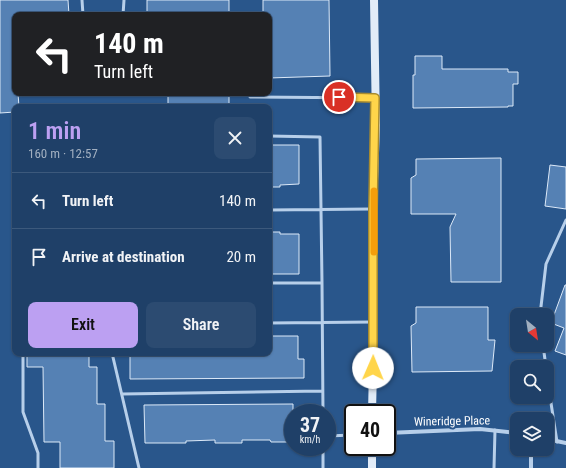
<!DOCTYPE html>
<html lang="en">
<head>
<meta charset="utf-8">
<style>
	body { margin:0; font-family:"Roboto Condensed",sans-serif; background:#2c4b71; color:#f1f3f6; height:100vh; display:flex; flex-direction:column; font-size:15px; white-space:nowrap }
	* { box-sizing:border-box; margin:0 }
	p { font-size:13px; color:#a1afc0 }
	.icon { flex:none; width:22px; height:22px; fill:none; stroke:currentColor; stroke-width:2; stroke-linecap:round; stroke-linejoin:round }
	.map { position:relative; flex:1; overflow:hidden }
	.panel { position:absolute; left:12px; top:104px; width:260px; height:252px; display:flex; flex-direction:column; background:#1f4068; border-radius:8px; box-shadow:0 1px 3px #0004,0 0 0 1px #3c597c }
	.panel>* { flex:none }
	.top-card { position:absolute; left:12px; top:12px; width:260px; height:84px; border-radius:8px; box-shadow:0 1px 3px #0004,0 0 0 1px #3c597c; background:#202124; color:#fff; overflow:hidden }
	.needle { width:26px; rotate:150deg }
	.buttons { position:absolute; left:510px; top:308px; display:grid; gap:8px }
	.buttons a { display:grid; place-items:center; width:44px; height:44px; border-radius:8px; background:#1f4068; box-shadow:0 1px 3px #0004,0 0 0 1px #3c597c; font-size:20px }
	.speed { position:absolute; left:284px; top:404px; display:flex; gap:8px; font-size:20px; font-weight:700; text-align:center }
	.speed>* { display:grid; place-content:center; width:52px; height:52px; border-radius:50%; background:#1f4068; box-shadow:0 1px 3px #0004,0 0 0 1px #3c597c; line-height:1 }
	.speed small { font-size:10px; font-weight:400 }
	.speed .limit { border:2px solid #111; border-radius:6px; background:#fff; color:#111 }
	.pin { position:absolute; display:grid; place-items:center; width:34px; height:34px; color:#fff; margin:-17px; border:2px solid #fff; border-radius:50%; box-shadow:0 1px 4px #0007 }
	.me { position:absolute; width:44px; margin:-22px; rotate:1deg; stroke-linejoin:round; filter:drop-shadow(0 0 3px #0008) }
	.turn { display:flex; align-items:center; gap:14px; height:84px; padding:0 16px; font-size:18px }
	.turn .icon { width:52px; height:52px; stroke-width:2.5 }
	.turn b { display:block; font-size:28px; line-height:34px }
	.round { display:grid; place-items:center; flex:none; width:42px; height:42px; border-radius:8px; background:#2c4b71 }
	.summary { display:flex; align-items:center; justify-content:space-between; height:68px; padding:0 16px }
	h1 { font-size:24px; font-weight:600; line-height:30px; color:#bca0f2 }
	.button { display:flex; gap:8px; margin-top:auto; padding:8px 16px }
	.button a { flex:1; height:46px; border-radius:8px; background:#bca0f2; color:#111; font-size:16px; font-weight:600; line-height:46px; text-align:center }
	.button a+a { background:#2c4b71; color:#f1f3f6 }
	ul { padding:0; list-style:none }
	li { display:flex; align-items:center; gap:12px; height:56px; padding:0 16px; border-top:1px solid #3c597c }
	li div { flex:1 }
	li b { display:block; font-size:15px }
	li em { font-style:normal }
	.map>svg:first-child { display:block }
	.building { fill:#5581b4; stroke:#dce9f8 }
	.lines { fill:none; stroke-linecap:round; stroke-linejoin:round }
	.lane { stroke:#b7cfea; stroke-width:3 }
	.street { stroke:#b7cfea; stroke-width:4 }
	.secondary { stroke:#e2ecf8; stroke-width:8 }
	.route-casing { stroke:#a68a30; stroke-width:10 }
	.route { stroke:#ffd54a; stroke-width:7 }
	.slow { stroke:#f59e0b; stroke-width:7 }
	.labels { text-anchor:middle; dominant-baseline:central; stroke-width:4; stroke-linejoin:round; paint-order:stroke }
	.street-label { font-size:12px; fill:#fff; stroke:#29568b }
</style>
</head>
<body>
<div class="map">
<svg width="566" height="468" viewBox="0 0 566 468">
	<rect width="100%" height="100%" fill="#29568b"/>
	<path class="building" d="M 0,0 L 68,0 L 69,15 L 15,15 L 15,93 L 18,93 L 19,107 L 15,107 L 15,112 L 0,113 Z
		M 147,0 L 229,0 L 229,15 L 147,15 Z
		M 263,0 L 329,0 L 330,76 L 269,78 L 269,15 L 263,15 Z
		M 415,56 L 442,56 L 442,69 L 508,69 L 508,72 L 518,72 L 518,84 L 513,84 L 513,106 L 508,106 L 508,107 L 413,108 L 413,75 L 415,75 Z
		M 168,93 L 229,93 L 229,107 L 168,107 Z
		M 269,145 L 299,145 L 299,184 L 280,185 L 280,187 L 269,187 Z
		M 501,158 L 501,282 L 451,282 L 450,227 L 456,214 L 411,214 L 411,178 L 416,175 L 416,159 Z
		M 550,165 L 566,167 L 566,209 L 545,206 Z
		M 269,232 L 280,232 L 280,234 L 299,234 L 299,274 L 269,274 Z
		M 565,285 L 566,285 L 566,355 L 555,351 L 564,328 L 551,323 Z
		M 416,307 L 488,307 L 488,340 L 495,340 L 492,371 L 412,372 L 411,326 L 416,323 Z
		M 270,336 L 298,336 L 298,359 L 304,359 L 304,378 L 130,379 L 130,353 L 269,353 Z
		M 27,353 L 89,353 L 89,367 L 97,367 L 97,404 L 105,404 L 105,441 L 114,441 L 114,468 L 60,468 L 60,442 L 44,442 L 43,367 L 27,367 Z
		M 293,404 L 293,442 L 271,442 L 270,440 L 242,440 L 242,443 L 215,443 L 215,440 L 186,441 L 186,443 L 145,443 L 144,405 Z"/>
	<g class="lines">
		<path class="lane" d="M 82,0 L 83,15
			M 123,15 L 124,0
			M 250,93 L 250,97 L 375,98
			M 269,136 L 320,137 L 322,283 L 269,283
			M 269,210 L 371,209
			M 322,283 L 323,413
			M 540,315 L 546,264 L 566,220
			M 269,323 L 373,322
			M 543,345 L 546,367
			M 23,353 L 23,412 L 38,453 L 38,468
			M 112,353 L 139,468
			M 547,377 L 557,442
			M 122,394 L 322,391
			M 327,436 L 353,435
			M 323,447 L 323,468
			M 494,468 L 495,430"/>
		<path class="street" d="M 387,433 L 480,429 L 517,433
			M 547,439 L 566,443
			M 531,468 L 531,449"/>
		<path class="secondary" d="M 372,413 L 374,322 L 373,209 L 376,125 L 374,0
			M 372,447 L 372,468"/>
	</g>
	<g class="lines">
		<g class="route-casing">
			<path id="route" d="M 339,97 L 375,98 L 373,209 L 373,368"/>
		</g>
		<use href="#route" class="route"/>
		<path class="slow" d="M 374,252 L 374,191"/>
	</g>
	<g class="labels">
		<g class="street-label">
			<text transform="translate(452 421) rotate(-1)">Wineridge Place</text>
		</g>
	</g>
</svg>
<div class="buttons">
<a><svg class="needle" viewBox="-14 -14 28 28"><path d="M0-13l5 13h-10z" fill="#e53935"/><path d="M0 13l5-13h-10z" fill="#a1afc0"/></svg></a>
<a><svg class="icon" aria-label="search" viewBox="0 0 24 24"><circle cx="10" cy="10" r="6"/><path d="M15 15l6 6"/></svg></a>
<a><svg class="icon" aria-label="layers" viewBox="0 0 24 24"><path d="M12 4l9 5-9 5-9-5zM3 14l9 5 9-5"/></svg></a>
</div>
<div class="speed"><div>37<small>km/h</small></div><div class="limit">40</div></div>
<div class="pin" style="left:339px;top:97px;background:#d93025"><svg class="icon" aria-label="arrive" viewBox="0 0 24 24"><path d="M6 21V4h12l-3 4 3 4H6"/></svg></div>
<svg class="me" style="left:373px;top:368px" viewBox="-20 -20 40 40"><circle r="19" fill="#fff"/><path d="M0-13L10 11 0 6-10 11z" fill="#ffd54a"/></svg>
<div class="top-card">
<div class="turn"><svg class="icon" aria-label="left" viewBox="0 0 24 24"><path d="M17 20v-9H6M10 6l-5 5 5 5"/></svg><div><b>140 m</b>Turn left</div></div>
</div>
<section class="panel">
<div class="summary"><div><h1>1 min</h1><p>160 m · 12:57</p></div><a class="round"><svg class="icon" aria-label="close" viewBox="0 0 24 24"><path d="M6 6l12 12M18 6L6 18"/></svg></a></div>
<ul>
<li><svg class="icon" aria-label="left" viewBox="0 0 24 24"><path d="M17 20v-9H6M10 6l-5 5 5 5"/></svg><div><b>Turn left</b></div><em>140 m</em></li>
<li><svg class="icon" aria-label="arrive" viewBox="0 0 24 24"><path d="M6 21V4h12l-3 4 3 4H6"/></svg><div><b>Arrive at destination</b></div><em>20 m</em></li>
</ul>
<div class="button"><a>Exit</a><a>Share</a></div>
</section>
</div>
</body>
</html>
